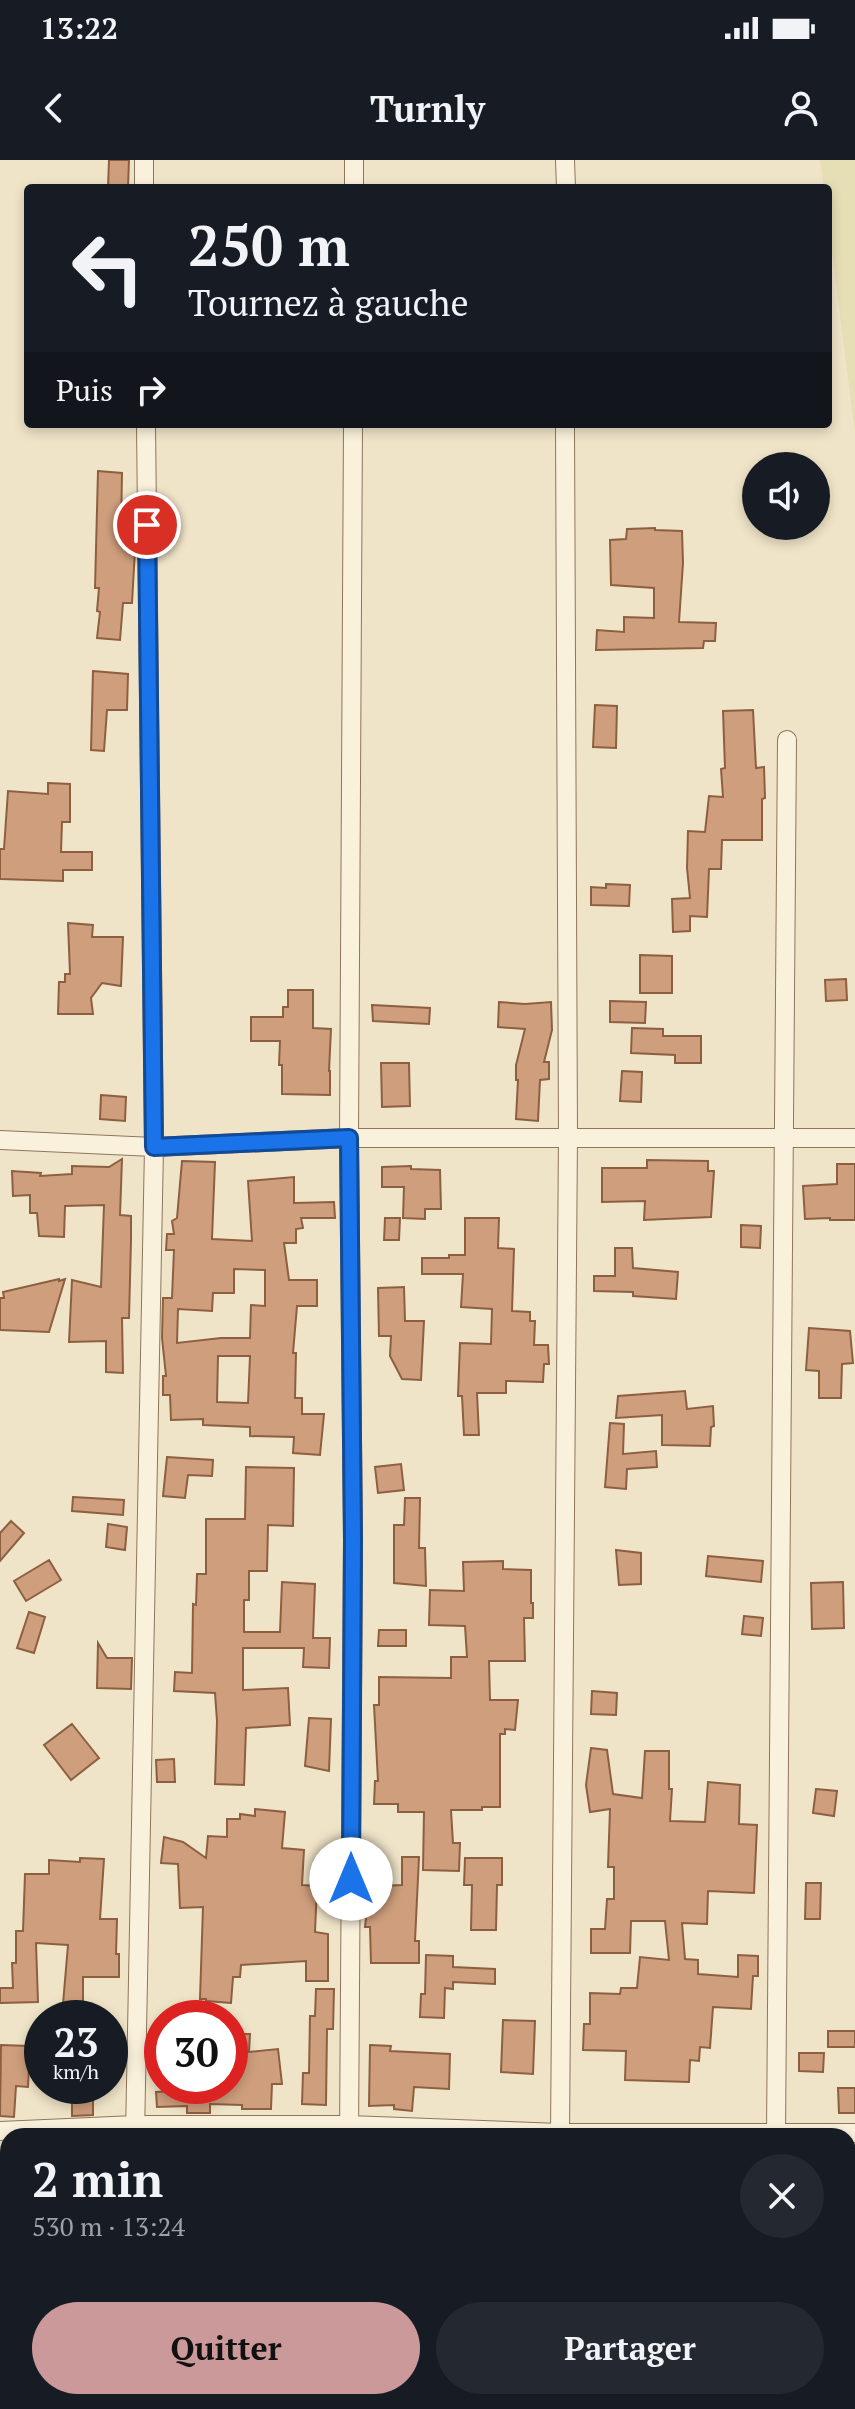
<!DOCTYPE html>
<html lang="fr">
<head>
<meta charset="utf-8">
<style>
	body { margin:0; font-family:"PT Serif",serif; background:#242831; color:#f1f3f6; height:100vh; display:flex; flex-direction:column; font-size:30px; white-space:nowrap }
	* { box-sizing:border-box; margin:0 }
	p { font-size:26px; color:#9ea1a6 }
	.icon { flex:none; width:44px; height:44px; fill:none; stroke:currentColor; stroke-width:2; stroke-linecap:round; stroke-linejoin:round }
	.map { position:relative; flex:1; overflow:hidden }
	.side { position:absolute; left:0px; top:1968px; width:856px; height:282px; display:flex; flex-direction:column; background:#171b24; border-radius:24px 24px 0 0; box-shadow:0 4px 12px #0003 }
	.side>* { flex:none }
	.hud { position:absolute; left:24px; top:24px; width:808px; height:244px; border-radius:8px; box-shadow:0 4px 12px #0003; background:#171b24; color:#f1f3f6; overflow:hidden }
	.buttons { position:absolute; left:742px; top:292px; display:grid; gap:16px }
	.buttons a { display:grid; place-items:center; width:88px; height:88px; border-radius:50%; background:#171b24; box-shadow:0 4px 12px #0003; font-size:40px }
	.speed { position:absolute; left:24px; top:1840px; display:flex; gap:16px; font-size:40px; font-weight:700; text-align:center }
	.speed>* { display:grid; place-content:center; width:104px; height:104px; border-radius:50%; background:#171b24; box-shadow:0 4px 12px #0003; line-height:1 }
	.speed small { font-size:20px; font-weight:400 }
	.speed .limit { border:12px solid #d22; background:#fff; color:#111 }
	.pin { position:absolute; display:grid; place-items:center; width:68px; height:68px; color:#fff; margin:-34px; border:4px solid #fff; border-radius:50%; box-shadow:0 2px 8px #0007 }
	.me { position:absolute; width:88px; margin:-44px; rotate:0deg; stroke-linejoin:round; filter:drop-shadow(0 0 6px #0008) }
	.turn { display:flex; align-items:center; gap:28px; height:168px; padding:0 32px; font-size:36px }
	.turn .icon { width:104px; height:104px; stroke-width:2.5 }
	.turn b { display:block; font-size:56px; line-height:68px }
	.then { display:flex; align-items:center; height:76px; padding:0 32px; background:#0003; gap:16px; font-size:30px }
	.round { display:grid; place-items:center; flex:none; width:84px; height:84px; border-radius:42px; background:#242831 }
	.head { display:flex; align-items:center; justify-content:space-between; height:136px; padding:0 32px }
	h1 { font-size:48px; font-weight:600; line-height:60px }
	.button { display:flex; gap:16px; margin-top:auto; padding:16px 32px }
	.button a { flex:1; height:92px; border-radius:48px; background:#cc999b; color:#111; font-size:32px; font-weight:600; line-height:92px; text-align:center }
	.button a+a { background:#242831; color:#f1f3f6 }
	.status { display:flex; justify-content:space-between; align-items:center; height:56px; padding:0 40px; background:#171b24; direction:ltr }
	.status svg { height:22px; fill:currentColor }
	header { display:flex; justify-content:space-between; align-items:center; height:104px; padding:0 32px; background:#171b24; font-size:36px; font-weight:600 }
	.map>svg:first-child { display:block }
	.farmland { fill:#e6deb5 }
	.building { fill:#cf9f7d; stroke:#8d5f41; stroke-width:2; fill-rule:evenodd }
	.lines { fill:none; stroke-linecap:round; stroke-linejoin:round }
	.minor-casing { stroke:#8d765c; stroke-width:20 }
	.minor { stroke:#faf1dc; stroke-width:18 }
	.route-casing { stroke:#114b97; stroke-width:20 }
	.route { stroke:#1a73e8; stroke-width:14 }
</style>
</head>
<body>
<div class="status"><b>13:22</b><svg viewBox="0 0 49 12"><path d="M0 12V9h3v3zM5 12V6h3v6zM10 12V3h3v9zM15 12V0h3v12zM26 1h20v11H26zM47 4h2v5h-2z"/></svg></div>
<header><svg class="icon" aria-label="back" viewBox="0 0 24 24"><path d="M15 5l-7 7 7 7"/></svg>Turnly<svg class="icon" aria-label="person" viewBox="0 0 24 24"><circle cx="12" cy="8" r="4"/><path d="M4 21q1-7 8-7t8 7"/></svg></header>
<div class="map">
<svg width="855" height="2249" viewBox="0 0 855 2249">
	<rect width="100%" height="100%" fill="#f0e4c8"/>
	<path class="farmland" d="M 820,0 L 855,0 L 855,273 L 828,61 L 828,28 L 824,28 Z"/>
	<path class="building" d="M 109,0 L 129,0 L 128,28 L 108,28 Z
		M 98,311 L 122,313 L 121,370 L 132,371 L 130,389 L 135,390 L 132,443 L 123,443 L 120,480 L 97,478 L 100,452 L 97,451 L 99,428 L 95,428 Z
		M 655,368 L 655,370 L 682,371 L 683,403 L 679,462 L 716,463 L 715,481 L 704,481 L 703,488 L 596,490 L 597,470 L 624,472 L 624,457 L 654,458 L 654,428 L 611,425 L 610,380 L 626,379 L 627,369 Z
		M 93,511 L 128,514 L 127,550 L 107,550 L 104,591 L 91,590 Z
		M 595,545 L 617,546 L 616,588 L 593,587 Z
		M 753,550 L 756,608 L 764,607 L 765,638 L 762,639 L 762,680 L 722,680 L 721,709 L 709,709 L 707,757 L 690,756 L 690,771 L 673,772 L 672,739 L 690,738 L 687,708 L 688,671 L 705,672 L 709,636 L 723,637 L 721,609 L 725,608 L 723,551 Z
		M 48,623 L 70,624 L 70,662 L 62,662 L 61,692 L 92,692 L 92,710 L 63,710 L 63,721 L 0,719 L 0,689 L 4,689 L 8,631 L 48,634 Z
		M 606,724 L 630,725 L 629,746 L 591,745 L 591,727 L 606,728 Z
		M 68,763 L 93,765 L 92,777 L 123,777 L 121,826 L 102,823 L 91,838 L 93,854 L 58,854 L 59,822 L 65,822 L 65,814 L 70,814 Z
		M 640,795 L 672,796 L 672,833 L 640,833 Z
		M 846,819 L 847,840 L 826,841 L 825,820 Z
		M 288,830 L 313,830 L 313,868 L 331,869 L 329,911 L 330,911 L 330,935 L 282,934 L 282,905 L 279,905 L 280,881 L 251,881 L 251,857 L 283,857 L 283,847 L 288,847 Z
		M 610,841 L 646,842 L 645,863 L 610,862 Z
		M 499,842 L 525,844 L 551,842 L 552,870 L 544,902 L 549,902 L 549,919 L 540,920 L 538,961 L 516,959 L 518,920 L 516,920 L 516,905 L 525,869 L 498,867 Z
		M 372,845 L 430,848 L 429,864 L 373,861 Z
		M 632,868 L 663,869 L 663,876 L 701,876 L 701,903 L 675,903 L 675,895 L 631,893 Z
		M 381,903 L 409,903 L 410,946 L 382,947 Z
		M 622,911 L 642,912 L 641,942 L 620,941 Z
		M 101,935 L 126,937 L 125,961 L 100,959 Z
		M 122,999 L 120,1055 L 131,1056 L 131,1080 L 129,1158 L 122,1158 L 123,1213 L 106,1212 L 106,1181 L 69,1182 L 72,1120 L 101,1127 L 104,1045 L 65,1046 L 64,1077 L 39,1076 L 37,1053 L 30,1053 L 30,1035 L 13,1036 L 12,1011 L 41,1013 L 40,1016 L 72,1014 L 72,1006 L 109,1007 Z
		M 647,1000 L 708,1001 L 708,1011 L 714,1011 L 711,1057 L 644,1060 L 645,1041 L 602,1042 L 602,1008 L 647,1008 Z
		M 182,1001 L 215,1002 L 212,1079 L 252,1081 L 248,1021 L 294,1017 L 294,1043 L 334,1042 L 335,1058 L 301,1058 L 303,1068 L 296,1069 L 296,1083 L 284,1083 L 289,1120 L 317,1120 L 317,1146 L 297,1146 L 293,1193 L 296,1193 L 295,1238 L 302,1238 L 302,1254 L 324,1254 L 320,1295 L 293,1293 L 294,1277 L 250,1276 L 250,1267 L 203,1265 L 203,1259 L 171,1260 L 170,1235 L 163,1235 L 163,1216 L 166,1216 L 162,1178 L 163,1138 L 172,1138 L 174,1090 L 166,1090 L 167,1074 L 174,1074 L 172,1061 L 177,1058 ZM 234,1109 L 265,1110 L 265,1146 L 251,1145 L 250,1178 L 221,1178 L 177,1183 L 178,1149 L 212,1151 L 213,1133 L 234,1133 ZM 218,1196 L 250,1196 L 248,1243 L 217,1242 Z
		M 837,1004 L 855,1004 L 855,1060 L 830,1060 L 830,1058 L 805,1059 L 803,1026 L 837,1024 Z
		M 411,1006 L 411,1009 L 440,1010 L 441,1049 L 425,1049 L 425,1059 L 403,1058 L 404,1027 L 382,1027 L 382,1007 Z
		M 385,1058 L 400,1058 L 399,1080 L 384,1080 Z
		M 465,1058 L 499,1058 L 498,1088 L 514,1089 L 512,1151 L 530,1152 L 530,1161 L 535,1161 L 534,1185 L 548,1185 L 549,1204 L 544,1204 L 543,1222 L 506,1221 L 506,1233 L 477,1233 L 479,1275 L 464,1275 L 462,1236 L 458,1236 L 460,1183 L 491,1184 L 492,1149 L 461,1147 L 463,1114 L 422,1114 L 422,1098 L 449,1098 L 449,1095 L 465,1095 Z
		M 741,1065 L 761,1066 L 760,1088 L 741,1087 Z
		M 615,1088 L 632,1088 L 633,1108 L 678,1112 L 676,1139 L 633,1136 L 633,1132 L 594,1131 L 594,1116 L 615,1116 Z
		M 59,1119 L 59,1121 L 65,1119 L 49,1172 L 0,1170 L 0,1138 L 4,1138 L 3,1132 Z
		M 404,1127 L 405,1161 L 424,1161 L 421,1220 L 402,1219 L 390,1196 L 391,1176 L 379,1176 L 378,1128 Z
		M 809,1168 L 850,1171 L 853,1203 L 842,1204 L 841,1238 L 819,1238 L 819,1211 L 806,1210 Z
		M 685,1231 L 687,1249 L 713,1246 L 714,1266 L 711,1267 L 710,1286 L 662,1285 L 662,1255 L 616,1258 L 618,1236 Z
		M 610,1263 L 624,1264 L 623,1294 L 656,1291 L 657,1307 L 627,1309 L 626,1329 L 605,1327 Z
		M 167,1297 L 213,1300 L 212,1316 L 188,1315 L 185,1338 L 163,1336 Z
		M 401,1304 L 404,1330 L 378,1333 L 375,1307 Z
		M 246,1307 L 294,1308 L 293,1366 L 268,1365 L 267,1411 L 249,1411 L 249,1440 L 244,1440 L 244,1472 L 280,1472 L 282,1422 L 315,1424 L 313,1478 L 330,1478 L 329,1508 L 303,1507 L 304,1488 L 243,1488 L 243,1530 L 288,1528 L 290,1565 L 246,1568 L 244,1625 L 215,1624 L 217,1561 L 215,1533 L 174,1531 L 175,1512 L 192,1513 L 193,1444 L 196,1445 L 197,1414 L 206,1414 L 206,1359 L 245,1359 Z
		M 73,1337 L 124,1340 L 123,1355 L 72,1351 Z
		M 405,1338 L 420,1338 L 419,1388 L 425,1388 L 426,1426 L 394,1423 L 394,1365 L 404,1365 Z
		M 11,1361 L 24,1373 L 0,1401 L 0,1373 Z
		M 108,1364 L 127,1367 L 125,1390 L 106,1387 Z
		M 616,1390 L 641,1393 L 641,1424 L 619,1425 Z
		M 708,1396 L 763,1401 L 761,1422 L 706,1416 Z
		M 49,1400 L 61,1420 L 26,1441 L 14,1421 Z
		M 503,1401 L 503,1409 L 531,1410 L 531,1443 L 533,1443 L 533,1458 L 524,1458 L 525,1501 L 489,1501 L 490,1540 L 518,1540 L 515,1570 L 505,1569 L 505,1574 L 500,1574 L 500,1647 L 482,1647 L 482,1650 L 451,1650 L 453,1683 L 460,1683 L 459,1711 L 423,1710 L 424,1652 L 398,1652 L 398,1644 L 374,1644 L 375,1621 L 378,1621 L 374,1545 L 379,1545 L 379,1517 L 451,1518 L 451,1497 L 467,1497 L 465,1466 L 429,1465 L 430,1430 L 464,1431 L 463,1402 Z
		M 843,1422 L 844,1468 L 812,1469 L 811,1423 Z
		M 29,1452 L 45,1457 L 34,1493 L 17,1488 Z
		M 744,1456 L 763,1458 L 761,1476 L 742,1474 Z
		M 379,1470 L 406,1470 L 406,1486 L 378,1486 Z
		M 98,1483 L 107,1498 L 132,1498 L 131,1529 L 97,1528 Z
		M 592,1531 L 617,1533 L 616,1555 L 591,1554 Z
		M 309,1558 L 331,1559 L 329,1611 L 305,1606 Z
		M 72,1564 L 99,1598 L 71,1620 L 44,1585 Z
		M 591,1588 L 607,1590 L 613,1634 L 642,1638 L 645,1591 L 669,1591 L 669,1629 L 672,1629 L 670,1661 L 705,1662 L 708,1622 L 740,1625 L 739,1664 L 757,1665 L 754,1733 L 708,1731 L 707,1764 L 682,1763 L 685,1799 L 698,1800 L 698,1814 L 738,1817 L 738,1795 L 758,1796 L 758,1816 L 753,1816 L 751,1849 L 713,1847 L 710,1888 L 700,1887 L 699,1901 L 690,1900 L 689,1922 L 625,1920 L 626,1891 L 583,1890 L 584,1864 L 590,1864 L 590,1833 L 620,1834 L 621,1828 L 637,1828 L 640,1797 L 669,1800 L 665,1761 L 631,1761 L 630,1793 L 591,1793 L 591,1769 L 605,1769 L 607,1739 L 614,1739 L 614,1707 L 608,1707 L 610,1649 L 590,1652 L 586,1625 Z
		M 174,1599 L 175,1622 L 157,1622 L 156,1600 Z
		M 816,1629 L 837,1631 L 834,1656 L 813,1653 Z
		M 255,1649 L 285,1652 L 282,1688 L 304,1690 L 302,1725 L 317,1726 L 315,1772 L 328,1774 L 328,1821 L 306,1821 L 306,1801 L 241,1805 L 240,1817 L 233,1817 L 231,1843 L 206,1841 L 206,1839 L 200,1839 L 203,1747 L 180,1748 L 178,1704 L 161,1703 L 164,1677 L 183,1682 L 206,1698 L 208,1676 L 227,1677 L 227,1659 L 240,1659 L 240,1654 L 255,1656 Z
		M 402,1697 L 419,1697 L 415,1781 L 419,1781 L 419,1803 L 371,1803 L 370,1767 L 365,1767 L 368,1742 L 380,1743 L 380,1726 L 402,1725 Z
		M 80,1698 L 104,1699 L 100,1759 L 117,1759 L 116,1794 L 119,1794 L 119,1817 L 83,1817 L 83,1845 L 63,1844 L 68,1785 L 36,1783 L 38,1842 L 0,1843 L 0,1828 L 13,1828 L 12,1803 L 16,1803 L 16,1771 L 23,1771 L 25,1714 L 49,1714 L 49,1700 L 80,1702 Z
		M 465,1698 L 502,1698 L 502,1725 L 497,1725 L 496,1770 L 471,1770 L 472,1725 L 464,1725 Z
		M 806,1723 L 821,1723 L 820,1759 L 805,1759 Z
		M 426,1795 L 453,1796 L 453,1807 L 495,1809 L 495,1824 L 453,1822 L 453,1829 L 445,1828 L 444,1858 L 420,1857 L 421,1834 L 425,1834 Z
		M 316,1829 L 334,1829 L 333,1869 L 327,1869 L 326,1945 L 302,1944 L 303,1913 L 309,1913 L 310,1856 L 315,1856 Z
		M 503,1860 L 535,1861 L 533,1914 L 501,1912 Z
		M 828,1871 L 855,1871 L 855,1887 L 828,1887 Z
		M 231,1874 L 250,1874 L 249,1892 L 278,1889 L 282,1924 L 272,1924 L 271,1949 L 242,1949 L 242,1945 L 210,1944 L 210,1953 L 187,1953 L 187,1946 L 157,1947 L 156,1932 L 188,1930 L 188,1926 L 230,1927 Z
		M 1,1885 L 30,1886 L 28,1927 L 16,1926 L 14,1957 L 0,1956 Z
		M 370,1885 L 391,1886 L 390,1891 L 450,1894 L 449,1929 L 414,1927 L 412,1951 L 394,1949 L 394,1945 L 369,1946 Z
		M 799,1893 L 824,1893 L 823,1912 L 799,1911 Z
		M 838,1928 L 855,1928 L 855,1953 L 839,1953 Z
		M 72,1933 L 93,1933 L 93,1955 L 72,1956 Z"/>
	<g class="lines">
		<g class="minor-casing">
			<path id="minor" d="M 144,0 L 144,28
				M 565,0 L 566,28
				M 354,28 L 354,0
				M 0,980 L 154,987 L 349,978 L 855,978
				M 0,1971 L 135,1965 L 349,1965 L 560,1973 L 855,1973
				M 135,1976 L 154,987 L 146,264
				M 349,1976 L 353,1380 L 349,978 L 353,264
				M 560,1976 L 568,977 L 565,264
				M 776,1976 L 787,580
				M 137,2242 L 138,2249
				M 352,2242 L 352,2249
				M 563,2242 L 563,2249
				M 777,2242 L 777,2249"/>
		</g>
		<use href="#minor" class="minor"/>
	</g>
	<g class="lines">
		<g class="route-casing">
			<path id="route" d="M 147,365 L 154,987 L 349,978 L 353,1380 L 351,1719"/>
		</g>
		<use href="#route" class="route"/>
	</g>
</svg>
<div class="buttons">
<a><svg class="icon" aria-label="sound" viewBox="0 0 24 24"><path d="M4 9h4l5-4v14l-5-4H4zM17 9q2 3 0 6"/></svg></a>
</div>
<div class="speed"><div>23<small>km/h</small></div><div class="limit">30</div></div>
<div class="pin" style="left:147px;top:365px;background:#d93025"><svg class="icon" aria-label="arrive" viewBox="0 0 24 24"><path d="M6 21V4h12l-3 4 3 4H6"/></svg></div>
<svg class="me" style="left:351px;top:1719px" viewBox="-20 -20 40 40"><circle r="19" fill="#fff"/><path d="M0-13L10 11 0 6-10 11z" fill="#1a73e8"/></svg>
<div class="hud">
<div class="turn"><svg class="icon" aria-label="left" viewBox="0 0 24 24"><path d="M17 20v-9H6M10 6l-5 5 5 5"/></svg><div><b>250 m</b>Tournez à gauche</div></div>
<div class="then">Puis<svg class="icon" aria-label="right" viewBox="0 0 24 24"><path d="M7 20v-9h11M14 6l5 5-5 5"/></svg></div>
</div>
<section class="side">
<div class="head"><div><h1>2 min</h1><p>530 m · 13:24</p></div><a class="round"><svg class="icon" aria-label="close" viewBox="0 0 24 24"><path d="M6 6l12 12M18 6L6 18"/></svg></a></div>
<div class="button"><a>Quitter</a><a>Partager</a></div>
</section>
</div>
</body>
</html>
